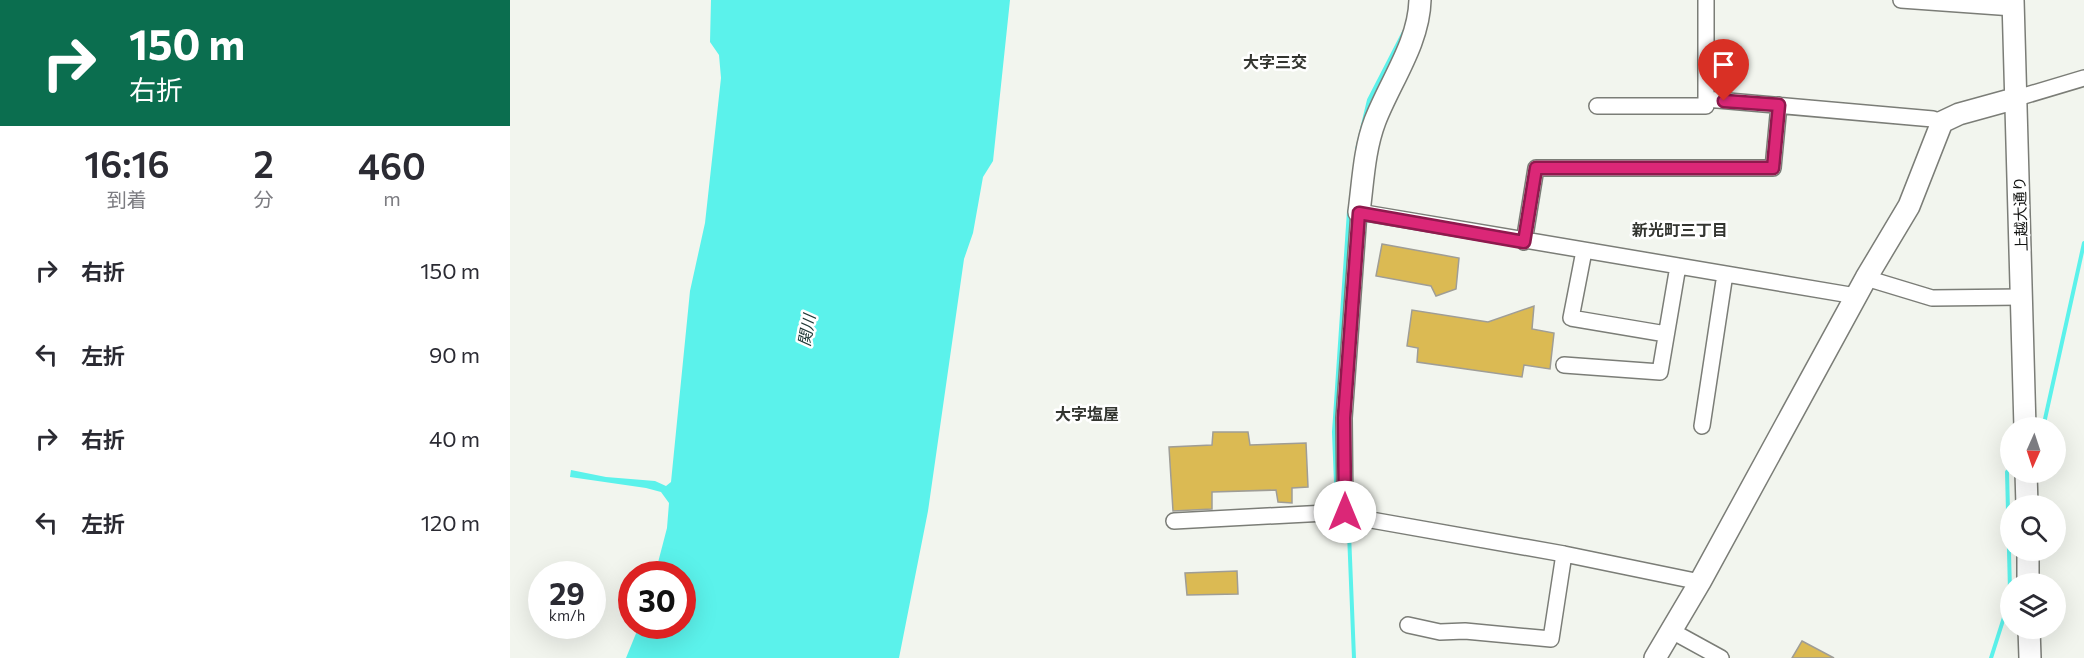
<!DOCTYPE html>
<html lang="ja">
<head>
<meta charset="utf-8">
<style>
	body { margin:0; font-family:Commissioner,"Noto Sans JP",sans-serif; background:#f7f7f7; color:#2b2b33; height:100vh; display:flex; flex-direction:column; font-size:22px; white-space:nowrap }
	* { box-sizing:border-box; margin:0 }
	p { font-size:20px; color:#7c7c81 }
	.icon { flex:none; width:33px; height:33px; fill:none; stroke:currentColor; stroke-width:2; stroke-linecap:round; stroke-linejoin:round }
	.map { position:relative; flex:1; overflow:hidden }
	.details { display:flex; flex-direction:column; background:#fff; width:510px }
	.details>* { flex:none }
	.banner { background:#0b6e4f; color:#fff; overflow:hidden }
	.needle { width:39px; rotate:183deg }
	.buttons { position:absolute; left:1490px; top:417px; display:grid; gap:12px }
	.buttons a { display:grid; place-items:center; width:66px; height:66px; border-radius:50%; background:#fff; box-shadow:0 6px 24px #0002; font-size:30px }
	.speed { position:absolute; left:18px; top:561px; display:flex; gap:12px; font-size:30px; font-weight:700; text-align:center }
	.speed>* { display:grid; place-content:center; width:78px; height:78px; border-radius:50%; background:#fff; box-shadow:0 6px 24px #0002; line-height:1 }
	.speed small { font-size:15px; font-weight:400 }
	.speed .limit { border:9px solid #d22; background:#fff; color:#111 }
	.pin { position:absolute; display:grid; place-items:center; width:51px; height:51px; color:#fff; margin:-62px -26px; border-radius:50% 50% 50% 0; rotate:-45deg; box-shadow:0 0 6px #0007 }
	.pin .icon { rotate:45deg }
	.me { position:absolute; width:66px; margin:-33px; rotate:0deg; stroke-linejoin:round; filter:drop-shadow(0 0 4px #0008) }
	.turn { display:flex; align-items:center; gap:21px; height:126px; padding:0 30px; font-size:27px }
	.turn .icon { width:78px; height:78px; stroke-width:2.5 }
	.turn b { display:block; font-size:42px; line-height:51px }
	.eta { display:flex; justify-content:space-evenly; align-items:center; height:102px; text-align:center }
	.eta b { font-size:36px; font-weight:600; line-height:42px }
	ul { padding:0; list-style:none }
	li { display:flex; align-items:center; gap:18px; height:84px; padding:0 30px }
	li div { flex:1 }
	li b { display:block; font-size:22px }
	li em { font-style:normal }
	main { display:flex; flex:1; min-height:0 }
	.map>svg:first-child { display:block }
	.water { fill:#5bf2eb }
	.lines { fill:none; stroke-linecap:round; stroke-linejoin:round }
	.stream { stroke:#5bf2eb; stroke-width:4 }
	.building { fill:#dbba53; stroke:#9f9d96; stroke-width:1.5 }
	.street-casing { stroke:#7b7d77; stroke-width:18 }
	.secondary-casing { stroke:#7b7d77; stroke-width:24 }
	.street { stroke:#fff; stroke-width:15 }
	.secondary { stroke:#fff; stroke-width:21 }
	.route-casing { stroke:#8e194d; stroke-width:15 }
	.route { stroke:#db2777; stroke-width:10 }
	.labels { text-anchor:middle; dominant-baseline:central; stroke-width:5; stroke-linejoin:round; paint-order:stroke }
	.street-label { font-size:15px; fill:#131412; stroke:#fff }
	.neighbourhood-label { font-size:16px; font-weight:bold; fill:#333530; stroke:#fff }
	.water-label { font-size:16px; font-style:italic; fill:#1e3735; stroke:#fff }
</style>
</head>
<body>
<main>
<section class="details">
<div class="banner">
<div class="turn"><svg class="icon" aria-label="right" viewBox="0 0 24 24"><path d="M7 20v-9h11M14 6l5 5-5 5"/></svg><div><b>150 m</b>右折</div></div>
</div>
<div class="eta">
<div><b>16:16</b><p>到着</p></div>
<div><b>2</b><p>分</p></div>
<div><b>460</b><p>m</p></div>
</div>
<ul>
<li><svg class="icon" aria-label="right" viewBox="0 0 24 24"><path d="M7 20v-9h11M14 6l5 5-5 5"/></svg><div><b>右折</b></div><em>150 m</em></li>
<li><svg class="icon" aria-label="left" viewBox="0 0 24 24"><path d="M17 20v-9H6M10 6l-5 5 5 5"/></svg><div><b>左折</b></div><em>90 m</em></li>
<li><svg class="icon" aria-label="right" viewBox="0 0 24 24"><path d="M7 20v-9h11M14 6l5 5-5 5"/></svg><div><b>右折</b></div><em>40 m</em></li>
<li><svg class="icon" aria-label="left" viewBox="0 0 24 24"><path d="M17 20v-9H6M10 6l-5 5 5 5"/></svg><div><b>左折</b></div><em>120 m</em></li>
</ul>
</section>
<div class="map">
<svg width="1574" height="658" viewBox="0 0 1574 658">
	<rect width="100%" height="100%" fill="#f2f5ee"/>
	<path class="water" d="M 201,0 L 500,0 L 483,161 L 473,177 L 463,233 L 454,259 L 418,511 L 389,658 L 116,658 L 129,626 L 172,626 L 172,574 L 145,574 L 157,528 L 159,503 L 151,492 L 136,488 L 60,477 L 61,470 L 96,477 L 145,481 L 156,486 L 161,482 L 180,291 L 195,223 L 211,78 L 209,55 L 200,42 Z"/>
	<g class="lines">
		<path class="stream" d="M 847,150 L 859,100 L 894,32
			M 1533,428 L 1574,243
			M 827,509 L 824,432 L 839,211
			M 830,515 L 839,533 L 844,658
			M 1481,658 L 1496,611 L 1500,591 L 1497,472 L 1500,469"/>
	</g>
	<path class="building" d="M 872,244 L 949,258 L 946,289 L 926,296 L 921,286 L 866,276 Z
		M 1024,306 L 1022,329 L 1044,333 L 1040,369 L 1014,365 L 1012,377 L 907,362 L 908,348 L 897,346 L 902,310 L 978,322 Z
		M 703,432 L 738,432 L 740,445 L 796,443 L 798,487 L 782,488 L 782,503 L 768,502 L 766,490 L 702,492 L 702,509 L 663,511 L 659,447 L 702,445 Z
		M 727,571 L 728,594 L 677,595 L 675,573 Z
		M 1292,641 L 1324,658 L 1282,658 Z"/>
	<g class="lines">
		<g class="street-casing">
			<path id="street" d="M 1196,0 L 1196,99 L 1423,119 L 1432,122
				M 1391,0 L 1503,8
				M 1507,98 L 1574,78
				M 1087,106 L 1196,106 L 1196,99
				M 1014,242 L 1026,168 L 1263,168 L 1269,105
				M 1074,251 L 1061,318 L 1156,334
				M 1356,278 L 1422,298 L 1512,297
				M 1054,365 L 1150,372 L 1168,266
				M 1192,426 L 1215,274
				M 835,512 L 834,418 L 849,212 L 1346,296
				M 664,521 L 835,512 L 850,518 L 1054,554 L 1190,582
				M 898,625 L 930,632 L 955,631 L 1041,639 L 1054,554
				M 1160,630 L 1211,658"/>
		</g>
		<g class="secondary-casing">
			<path id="secondary" d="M 1503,0 L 1515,428
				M 849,212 C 853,182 854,150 865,121 C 880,82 909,43 910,0
				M 1516,472 L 1517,506
				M 1518,550 L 1518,584
				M 1519,628 L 1520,658
				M 1145,658 L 1190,582 L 1356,278 L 1399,206 L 1432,122 L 1449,114 L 1507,98"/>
		</g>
		<use href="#street" class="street"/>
		<use href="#secondary" class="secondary"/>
	</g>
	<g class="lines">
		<g class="route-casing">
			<path id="route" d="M 835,512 L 834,418 L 849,213 L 1014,242 L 1026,168 L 1263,168 L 1269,105 L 1214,101"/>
		</g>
		<use href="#route" class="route"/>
	</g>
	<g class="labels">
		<g class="street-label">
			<text transform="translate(1510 214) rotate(-92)">上越大通り</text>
		</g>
		<g class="neighbourhood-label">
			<text x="765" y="61">大字三交</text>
			<text x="1170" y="229">新光町三丁目</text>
			<text x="577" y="413">大字塩屋</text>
		</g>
		<g class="water-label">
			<text transform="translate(296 330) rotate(-80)">関川</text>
		</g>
	</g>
</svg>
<div class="buttons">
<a><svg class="needle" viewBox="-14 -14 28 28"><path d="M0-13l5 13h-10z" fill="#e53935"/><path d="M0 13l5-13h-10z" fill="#7c7c81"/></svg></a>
<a><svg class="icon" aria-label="search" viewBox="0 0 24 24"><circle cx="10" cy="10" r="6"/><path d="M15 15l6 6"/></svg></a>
<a><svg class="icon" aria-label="layers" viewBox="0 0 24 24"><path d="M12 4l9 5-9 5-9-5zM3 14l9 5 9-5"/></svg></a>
</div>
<div class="speed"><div>29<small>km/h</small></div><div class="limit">30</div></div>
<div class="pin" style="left:1214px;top:101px;background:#d93025"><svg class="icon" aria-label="arrive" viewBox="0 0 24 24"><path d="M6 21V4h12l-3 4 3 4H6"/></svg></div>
<svg class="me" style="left:835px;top:512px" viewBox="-20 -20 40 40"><circle r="19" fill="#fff"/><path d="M0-13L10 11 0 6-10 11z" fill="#db2777"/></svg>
</div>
</main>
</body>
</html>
